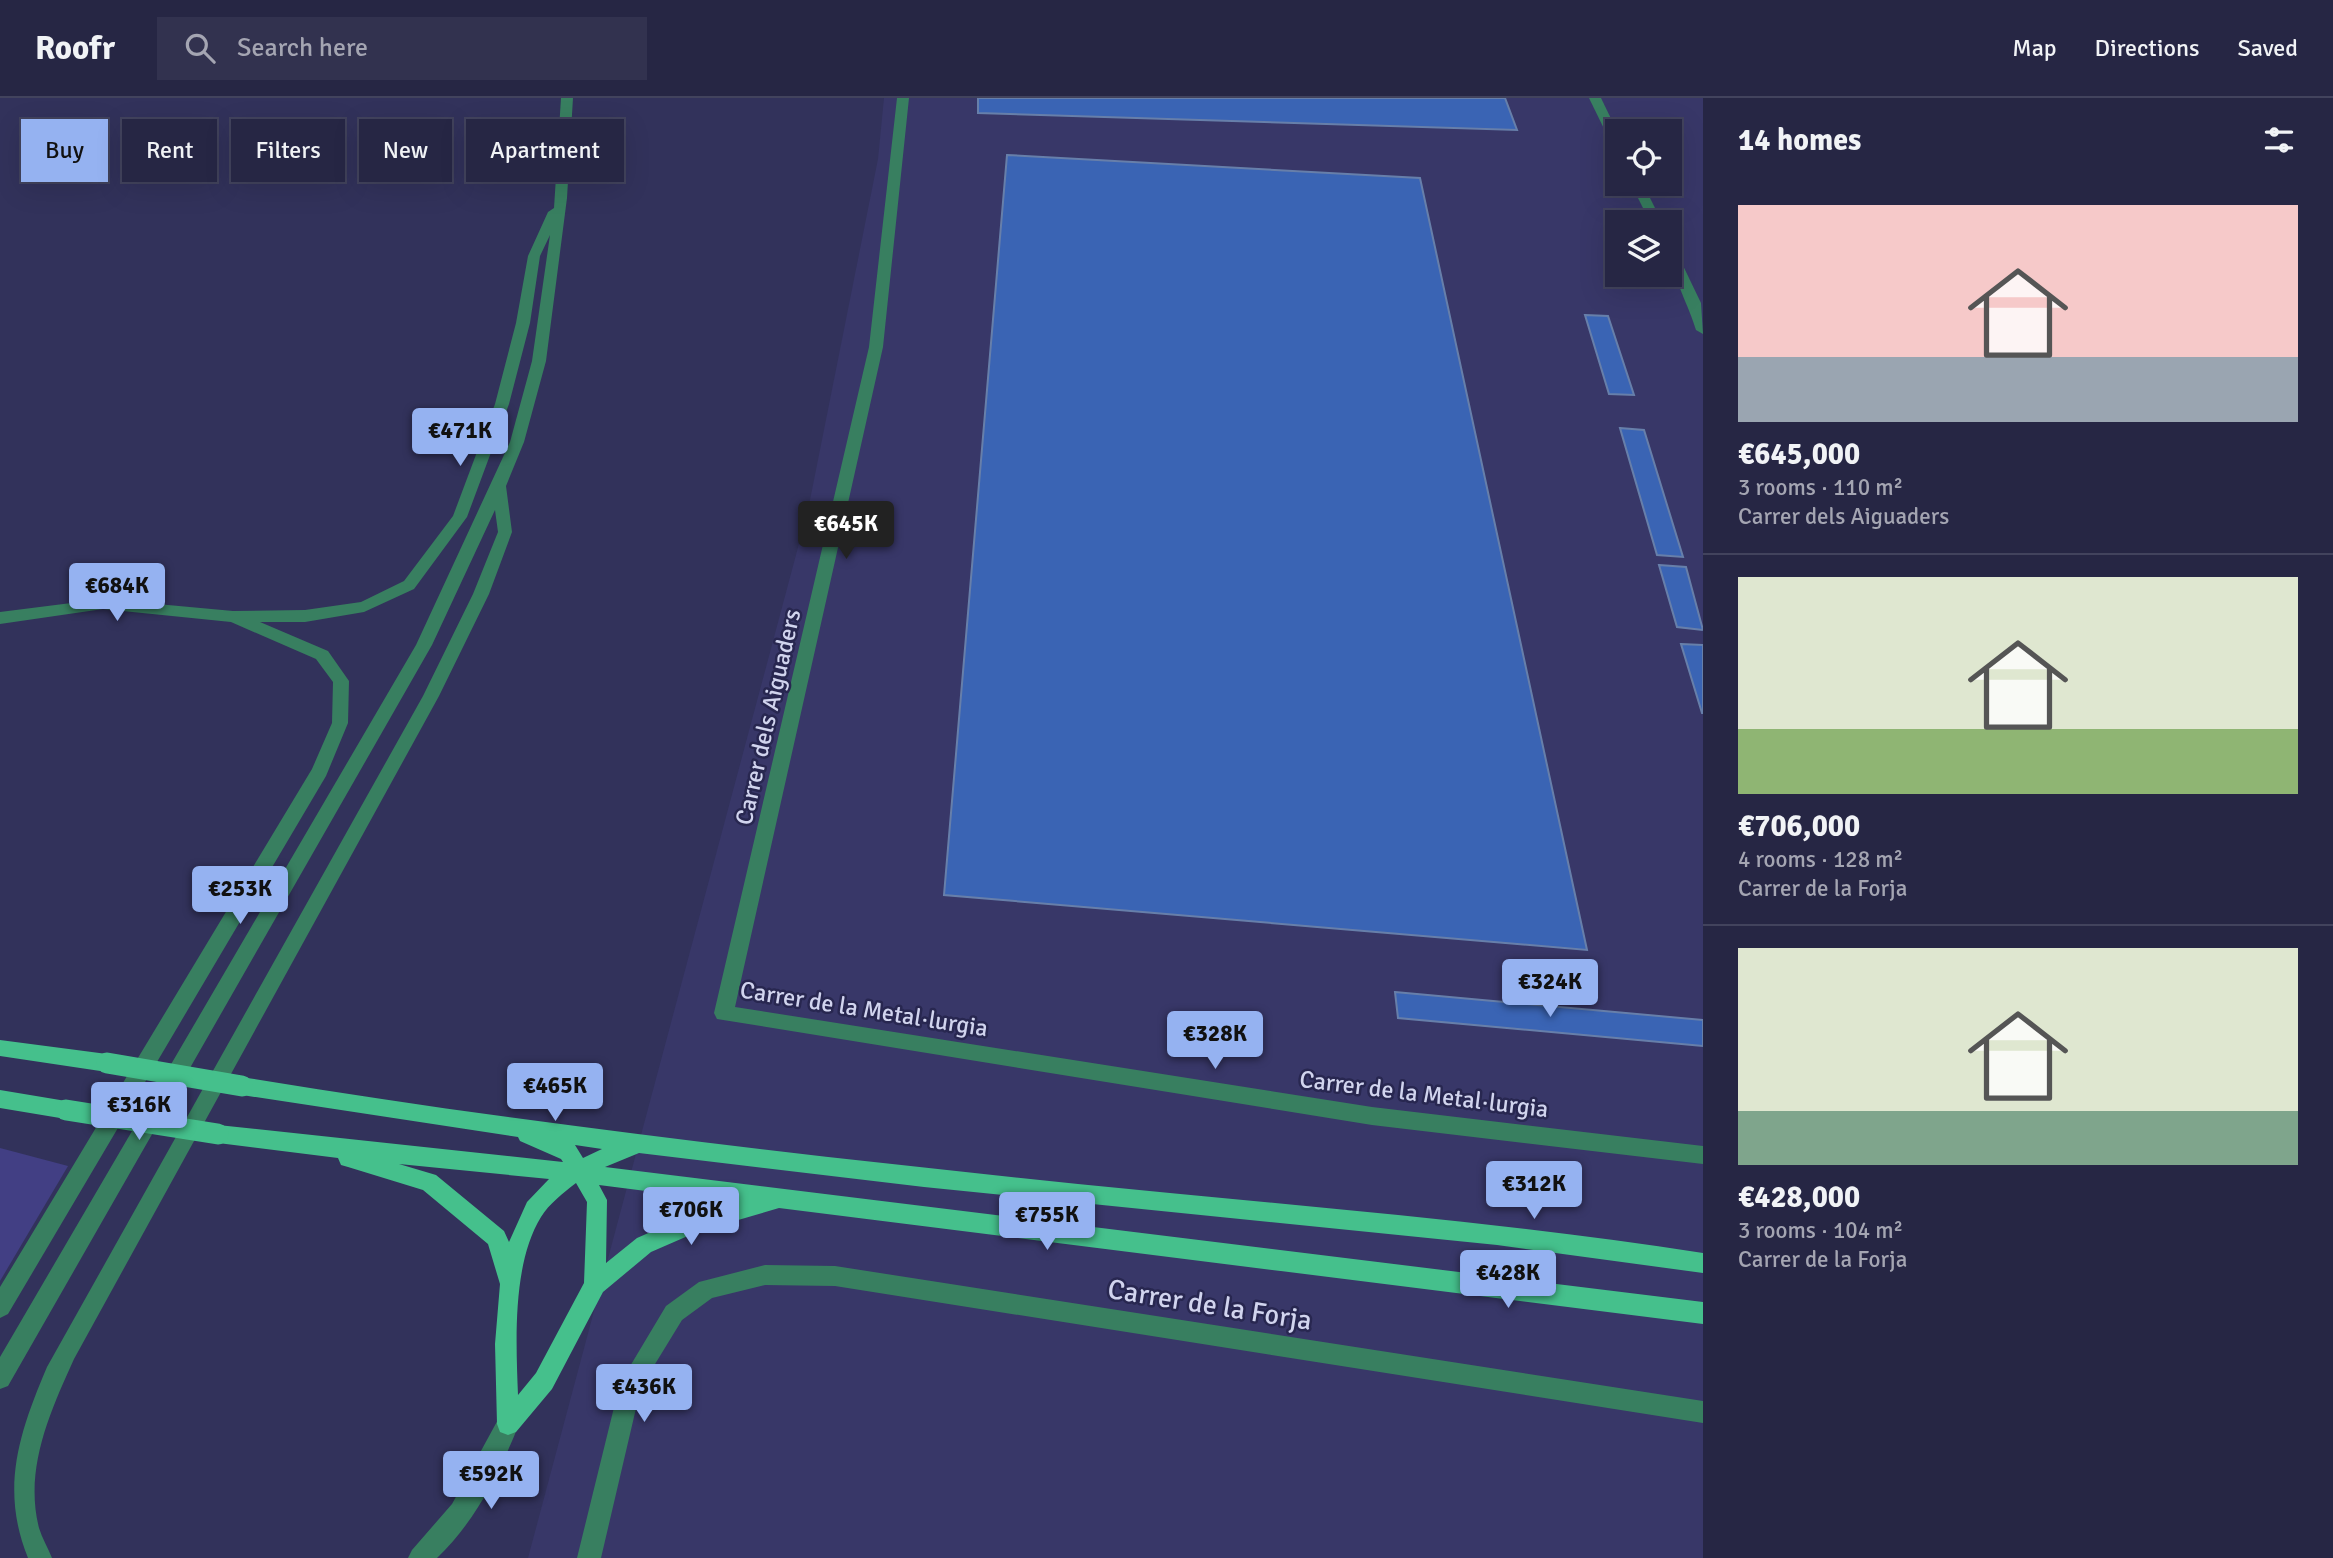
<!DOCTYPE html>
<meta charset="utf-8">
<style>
body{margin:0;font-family:Signika,sans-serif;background:#32324f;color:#f1f3f6;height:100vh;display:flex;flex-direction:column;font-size:26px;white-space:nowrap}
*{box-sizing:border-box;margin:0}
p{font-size:23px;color:#a4a5b2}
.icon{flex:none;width:38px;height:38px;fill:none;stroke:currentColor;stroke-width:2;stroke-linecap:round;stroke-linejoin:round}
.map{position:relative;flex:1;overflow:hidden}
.details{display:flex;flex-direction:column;background:#262644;width:630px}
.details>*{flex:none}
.guide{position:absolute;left:21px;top:21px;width:665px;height:63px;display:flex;gap:14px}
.fabs{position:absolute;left:1605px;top:21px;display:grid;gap:14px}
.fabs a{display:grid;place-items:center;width:77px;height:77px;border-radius:0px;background:#262644;box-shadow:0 7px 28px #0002,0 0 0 2px #42435d;font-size:35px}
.price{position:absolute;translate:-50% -60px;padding:0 16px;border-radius:7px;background:#95b2f1;color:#111;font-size:23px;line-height:46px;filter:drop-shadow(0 2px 4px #0008)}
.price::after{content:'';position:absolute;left:50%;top:42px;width:21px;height:16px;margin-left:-10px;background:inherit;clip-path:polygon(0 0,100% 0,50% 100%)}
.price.selected{background:#222;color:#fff}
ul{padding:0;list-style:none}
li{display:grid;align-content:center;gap:14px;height:371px;padding:0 35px}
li+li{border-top:2px solid #42435d}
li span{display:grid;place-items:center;height:217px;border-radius:0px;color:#555}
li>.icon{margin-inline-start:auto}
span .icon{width:126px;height:126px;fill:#fffc;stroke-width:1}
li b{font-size:30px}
h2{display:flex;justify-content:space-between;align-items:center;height:84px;padding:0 35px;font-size:30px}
.pill{padding:0 24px;border-radius:0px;background:#262644;box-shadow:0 7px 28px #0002,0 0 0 2px #42435d;font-size:24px;line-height:63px}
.pill.selected{background:#95b2f1;color:#111}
header{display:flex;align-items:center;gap:42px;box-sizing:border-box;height:98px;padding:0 35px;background:#262644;border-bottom:2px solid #42435d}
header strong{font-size:33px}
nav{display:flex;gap:38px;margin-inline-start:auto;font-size:24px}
.search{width:490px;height:63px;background:#32324f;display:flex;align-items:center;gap:18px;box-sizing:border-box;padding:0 24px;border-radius:0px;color:#a4a5b2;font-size:26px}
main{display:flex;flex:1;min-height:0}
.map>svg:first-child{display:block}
</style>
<header>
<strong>Roofr</strong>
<div class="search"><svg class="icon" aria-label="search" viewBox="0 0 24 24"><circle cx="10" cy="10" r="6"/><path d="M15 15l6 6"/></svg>Search here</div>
<nav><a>Map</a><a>Directions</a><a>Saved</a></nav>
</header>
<main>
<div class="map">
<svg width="1703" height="1460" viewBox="0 0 1703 1460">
<rect width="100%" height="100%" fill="#32325b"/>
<path fill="#383768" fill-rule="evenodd" d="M884,0H1703V1460H528L808,412L878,61ZM1617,33H1670V86H1617ZM1617,124H1670V177H1617Z"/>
<polygon fill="#423f84" points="0,1050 68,1068 0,1183"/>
<g fill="#3a64b4" stroke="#677faa" stroke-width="2">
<polygon points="978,0 1505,0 1517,32 978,15"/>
<polygon points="1007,57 1420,80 1587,852 944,797"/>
<polygon points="1585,217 1608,218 1634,297 1609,296"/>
<polygon points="1620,330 1644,332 1683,459 1657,457"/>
<polygon points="1659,467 1686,469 1703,532 1677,529"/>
<polygon points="1681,546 1703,547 1703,615 1702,615"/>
<polygon points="1395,894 1703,922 1703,948 1398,920"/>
</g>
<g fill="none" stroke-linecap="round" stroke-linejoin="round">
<g fill="#387f60" fill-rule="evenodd">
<path d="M561,0H573L567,100L546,263L524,344L506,388L512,434L489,496L439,598L74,1261C50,1314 24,1371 39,1430C42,1440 48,1450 52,1460H28C0,1391 19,1335 47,1269L423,598L473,496L498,434L495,412L432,547L8,1288L0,1291V1259L416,547L510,344L532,263L550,137L540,158L530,225L509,306L467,419L414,491L364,514L305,524H260L328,553L349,583L348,625L326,678L8,1216L0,1220V1189L312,671L332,625L333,584L316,561L231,524L103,511L0,526V514L103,501L233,513L305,512L361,504L404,483L453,418L495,306L516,225L528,158L548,114L554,110Z"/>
<polygon points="897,0 909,0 883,249 735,909 1372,1009 1703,1048 1703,1066 1372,1027 717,921 714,915 869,249"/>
<polygon points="1589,0 1601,0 1617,33 1617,48 1611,45"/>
<polygon points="1631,86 1643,86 1662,124 1650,124"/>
<path d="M1670,149L1676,153L1701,205L1703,236L1696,232C1689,207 1668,171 1670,149Z"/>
<polygon points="765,1167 835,1168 1703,1303 1703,1325 835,1188 765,1187 712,1200 682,1222 641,1289 601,1460 577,1460 620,1285 666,1208 699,1184"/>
<path d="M508,1315L516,1318L519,1326C500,1374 475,1424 437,1460H408L412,1452L452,1406L500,1318Z"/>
</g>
<g fill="#45c08c" fill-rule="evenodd">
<polygon points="0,942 107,956 114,959 117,965 114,971 107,974 0,958"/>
<path d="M242,979C520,1025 798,1057 1078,1086C1287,1107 1496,1123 1703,1155V1175L1497,1147L924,1089L639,1055L605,1069L1703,1204V1226L779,1110L697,1134L651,1154L603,1194L552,1291L516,1334L508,1337L500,1334L497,1326L495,1246L500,1186L488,1146L423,1092L348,1069L341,1067L338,1060L218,1045L211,1042L208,1036L211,1030L218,1027L563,1064L561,1061L520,1043L518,1039L242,997L235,994L232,988L235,982ZM575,1047L602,1051L583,1060ZM399,1066L549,1081L527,1104L509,1144L504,1133L436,1077ZM576,1085L587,1104L584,1185L536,1275L518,1297C516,1244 512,1166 541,1119C549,1106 563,1095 576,1085ZM599,1087L732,1104L694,1115L637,1140L606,1165L607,1102Z"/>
<polygon points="0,992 66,1003 73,1006 76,1012 73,1018 66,1021 0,1010"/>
</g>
<g stroke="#45c08c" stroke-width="21">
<polyline points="107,965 242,988"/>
<polyline points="66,1012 218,1036"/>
</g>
</g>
<g text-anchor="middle" stroke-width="5" stroke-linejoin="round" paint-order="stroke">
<g font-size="24" fill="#d1d4ee" stroke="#282750">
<text transform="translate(768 619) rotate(-77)" y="8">Carrer dels Aiguaders</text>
<text transform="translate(864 911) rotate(9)" y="8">Carrer de la Metal·lurgia</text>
<text transform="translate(1424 996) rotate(7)" y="8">Carrer de la Metal·lurgia</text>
</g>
<g font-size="28" fill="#d1d4ee" stroke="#282750">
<text transform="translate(1210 1206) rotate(9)" y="10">Carrer de la Forja</text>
</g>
</g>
</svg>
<div class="fabs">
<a><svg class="icon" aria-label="locate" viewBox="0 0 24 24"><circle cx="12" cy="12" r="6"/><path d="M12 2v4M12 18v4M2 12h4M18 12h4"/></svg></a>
<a><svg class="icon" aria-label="layers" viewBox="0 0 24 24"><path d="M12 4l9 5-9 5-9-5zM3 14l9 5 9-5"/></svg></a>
</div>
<b class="price" style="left:460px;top:370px">€471K</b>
<b class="price selected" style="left:846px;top:463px">€645K</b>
<b class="price" style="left:117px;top:525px">€684K</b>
<b class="price" style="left:240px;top:828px">€253K</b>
<b class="price" style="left:1550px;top:921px">€324K</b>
<b class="price" style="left:1215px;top:973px">€328K</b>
<b class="price" style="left:555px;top:1025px">€465K</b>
<b class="price" style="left:139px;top:1044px">€316K</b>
<b class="price" style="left:1534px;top:1123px">€312K</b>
<b class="price" style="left:691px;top:1149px">€706K</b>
<b class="price" style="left:1047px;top:1154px">€755K</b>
<b class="price" style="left:1508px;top:1212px">€428K</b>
<b class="price" style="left:644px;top:1326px">€436K</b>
<b class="price" style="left:491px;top:1413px">€592K</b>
<div class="guide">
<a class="pill selected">Buy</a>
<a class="pill">Rent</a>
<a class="pill">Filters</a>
<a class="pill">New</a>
<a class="pill">Apartment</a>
</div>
</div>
<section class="details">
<h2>14 homes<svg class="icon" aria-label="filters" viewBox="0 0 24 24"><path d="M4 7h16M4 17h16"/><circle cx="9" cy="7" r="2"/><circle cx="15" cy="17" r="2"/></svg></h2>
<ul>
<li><span style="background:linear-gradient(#f6c9c9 70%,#9aa5b1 0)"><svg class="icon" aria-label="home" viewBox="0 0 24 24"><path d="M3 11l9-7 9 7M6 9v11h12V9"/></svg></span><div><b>€645,000</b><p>3 rooms · 110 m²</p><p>Carrer dels Aiguaders</p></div></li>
<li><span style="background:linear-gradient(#dfe7d0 70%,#8fb573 0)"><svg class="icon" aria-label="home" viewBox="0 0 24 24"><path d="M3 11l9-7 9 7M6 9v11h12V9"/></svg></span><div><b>€706,000</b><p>4 rooms · 128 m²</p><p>Carrer de la Forja</p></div></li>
<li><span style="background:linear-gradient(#dfe7d0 75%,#7fa58c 0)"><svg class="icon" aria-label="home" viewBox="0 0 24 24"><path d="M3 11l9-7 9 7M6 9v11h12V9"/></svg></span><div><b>€428,000</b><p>3 rooms · 104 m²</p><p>Carrer de la Forja</p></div></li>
</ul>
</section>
</main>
